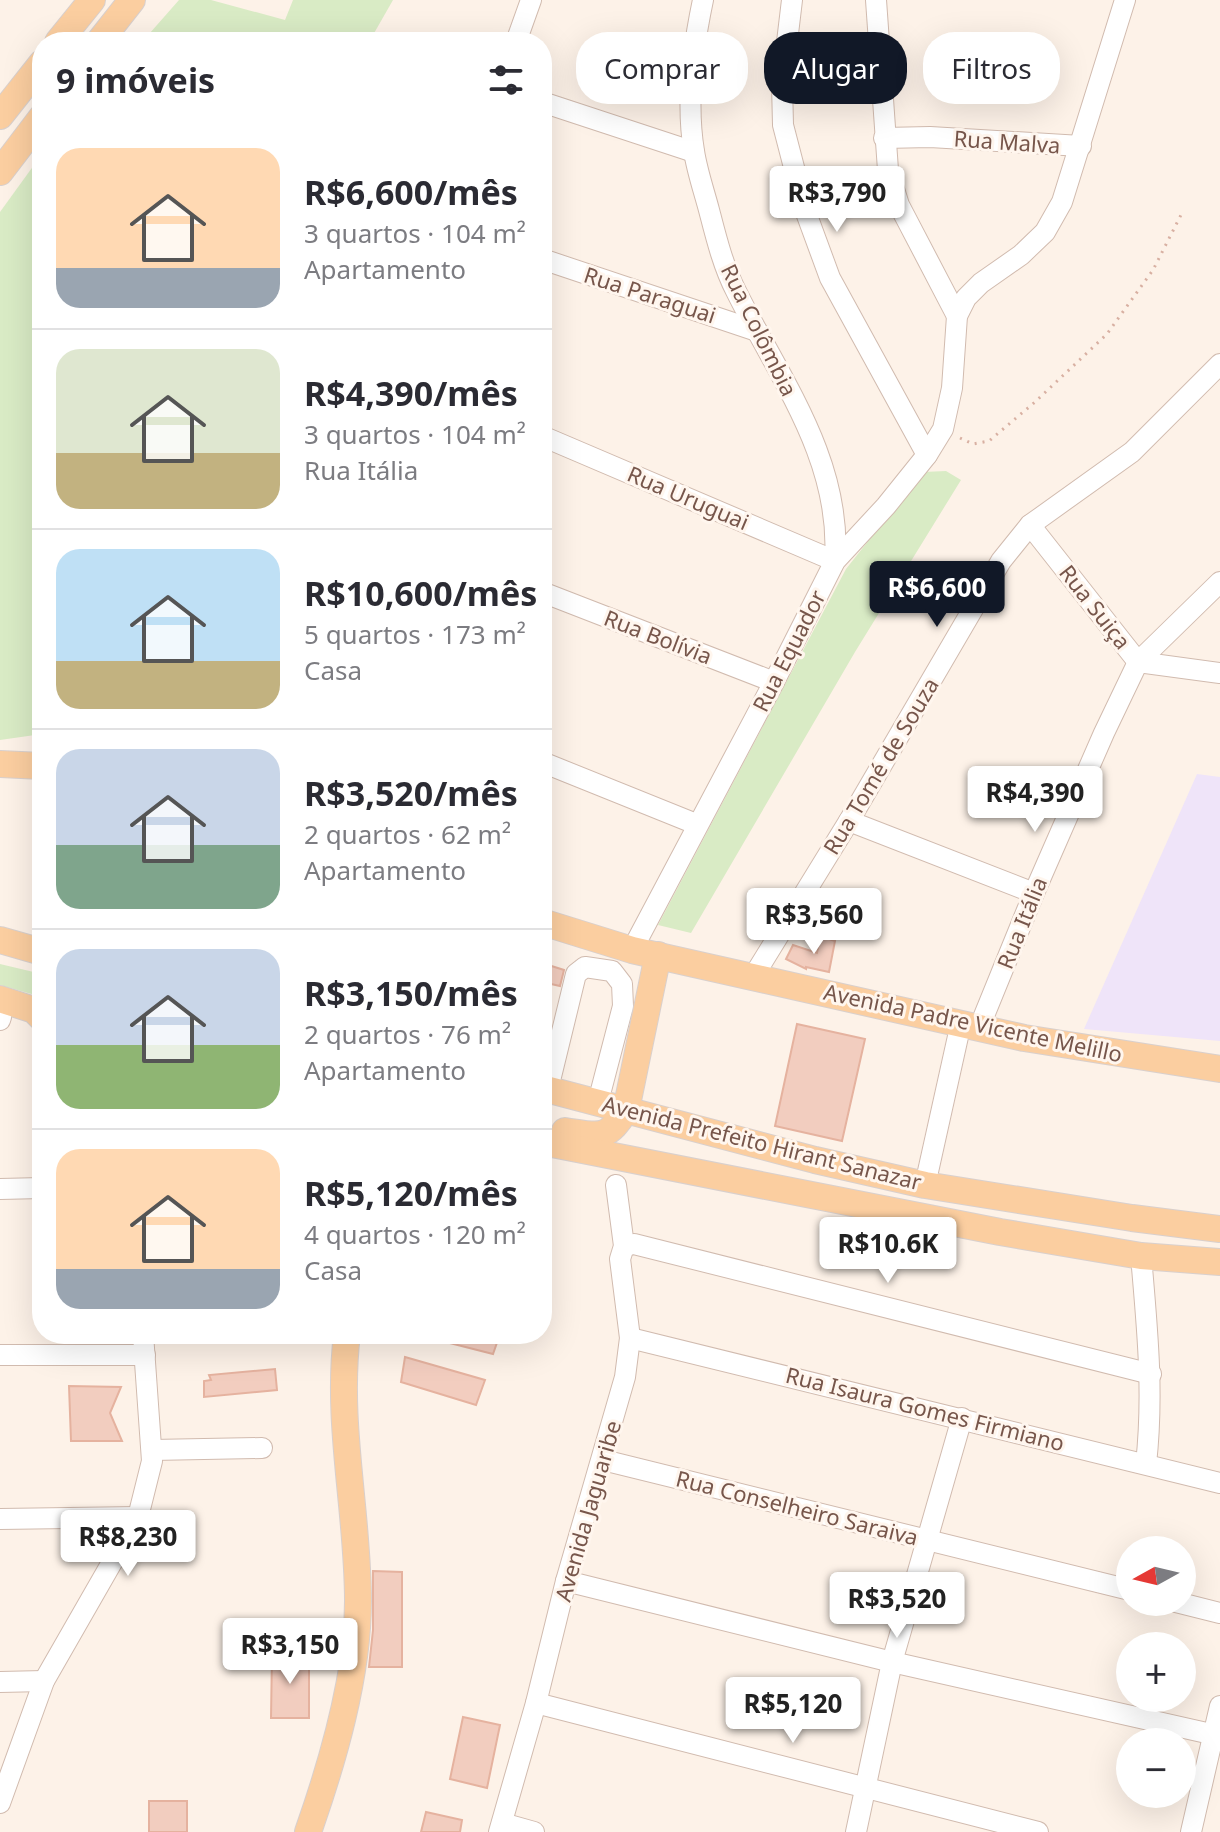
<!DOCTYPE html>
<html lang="pt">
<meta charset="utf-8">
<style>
body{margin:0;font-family:"Noto Sans",sans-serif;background:#f7f7f7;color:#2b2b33;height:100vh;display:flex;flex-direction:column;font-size:30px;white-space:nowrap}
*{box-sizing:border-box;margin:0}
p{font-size:26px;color:#7c7c81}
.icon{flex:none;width:44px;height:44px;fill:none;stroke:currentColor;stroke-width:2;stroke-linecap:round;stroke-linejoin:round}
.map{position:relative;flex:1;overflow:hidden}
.sheet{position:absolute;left:32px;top:32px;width:520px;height:1312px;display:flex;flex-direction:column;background:#fff;border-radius:32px;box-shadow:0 8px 32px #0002}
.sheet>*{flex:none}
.guide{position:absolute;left:576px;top:32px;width:524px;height:72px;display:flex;gap:16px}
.needle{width:52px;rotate:262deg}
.controls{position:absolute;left:1116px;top:1536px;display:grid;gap:16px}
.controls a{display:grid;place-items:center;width:80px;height:80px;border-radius:50%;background:#fff;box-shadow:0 8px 32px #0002;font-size:40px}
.price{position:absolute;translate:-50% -68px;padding:0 18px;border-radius:8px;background:#fff;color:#222;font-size:26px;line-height:52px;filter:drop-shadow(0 2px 4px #0008)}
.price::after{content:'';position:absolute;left:50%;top:48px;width:24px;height:18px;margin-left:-12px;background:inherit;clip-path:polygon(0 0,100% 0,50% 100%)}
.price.active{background:#111827;color:#fff}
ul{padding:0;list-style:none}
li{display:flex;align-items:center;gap:24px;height:200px;padding:0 24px}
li+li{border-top:2px solid #e1e1e2}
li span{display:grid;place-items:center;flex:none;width:224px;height:160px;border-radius:24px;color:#555}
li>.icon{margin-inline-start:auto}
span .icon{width:96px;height:96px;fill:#fffc;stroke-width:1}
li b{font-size:34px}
h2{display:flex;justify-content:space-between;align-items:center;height:96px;padding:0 24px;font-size:34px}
.pill{padding:0 28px;border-radius:32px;background:#fff;box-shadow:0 8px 32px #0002;font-size:28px;line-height:72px}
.pill.active{background:#111827;color:#fff}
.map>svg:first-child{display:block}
</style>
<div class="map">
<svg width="1220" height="1832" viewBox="0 0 1220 1832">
<rect width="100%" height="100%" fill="#fdf2e8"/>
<polygon fill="#efe4f9" points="1197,774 1220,777 1220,1041 1084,1029"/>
<g fill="#d9ebc5">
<polygon points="179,0 211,0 285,20 293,0 393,0 369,42 142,42"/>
<polygon points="42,154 42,734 0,740 0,212"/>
<polygon points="946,471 961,480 855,652 691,933 658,925 846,569 923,472"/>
<polygon points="0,964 42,974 42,997 0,985"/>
</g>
<g fill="#f2cdbf" stroke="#e5b29f" stroke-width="2">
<polygon points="820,936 835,941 829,972 806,967 806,969 786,959 793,945 817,953"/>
<polygon points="542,963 564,970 560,986 542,982"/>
<polygon points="797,1024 865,1039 842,1141 775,1126"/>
<polygon points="435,1334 500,1334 493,1354 434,1339"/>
<polygon points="405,1357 485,1380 476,1405 401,1382"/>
<polygon points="275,1369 277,1390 204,1397 204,1381 211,1380 209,1375"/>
<polygon points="69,1386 121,1387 110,1413 122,1441 71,1441"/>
<polygon points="373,1571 402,1572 402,1667 369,1667 373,1630"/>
<polygon points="272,1654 309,1654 309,1718 271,1718"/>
<polygon points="463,1717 500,1725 487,1788 450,1779"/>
<rect x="149" y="1801" width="38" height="31"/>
<polygon points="426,1812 462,1820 460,1832 421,1832"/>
</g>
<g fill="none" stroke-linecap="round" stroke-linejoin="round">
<g stroke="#d1bbaf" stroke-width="22">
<g id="minor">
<polyline points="792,0 782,84 783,125 805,210 830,278 927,455"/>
<polyline points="876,0 888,170 899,205 957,316"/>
<polyline points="516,42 531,0"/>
<polyline points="542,102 694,152"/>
<polyline points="884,138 930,137 1081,146"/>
<polyline points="542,259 757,331"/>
<path d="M542,436L835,561C842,459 779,378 736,291C723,266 716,237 709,210C704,191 697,171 694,151C686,103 693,47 703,0"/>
<polyline points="1030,525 1138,662 1220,673"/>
<polyline points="542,592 774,682"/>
<polyline points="542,762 696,824"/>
<polyline points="849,821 1034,893"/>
<polyline points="632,950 774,682 835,561 886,506 927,455 943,429 952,388 957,316 966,298 981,283 1021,255 1045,232 1062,202 1125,0"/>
<polyline points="753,977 849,821 1001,561 1030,525 1132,452 1220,364"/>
<polyline points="0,1020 1,1017"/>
<polyline points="979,1028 1034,893 1104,733 1138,662 1220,582"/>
<polyline points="548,1089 576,974 585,967 612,971 622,984 623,1006 598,1102"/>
<polyline points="925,1185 961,1023"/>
<polyline points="0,1189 42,1188"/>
<polyline points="624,1246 634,1244 1151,1374"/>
<path d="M1141,1256C1147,1326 1154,1393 1146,1464"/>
<polyline points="630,1338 1220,1483"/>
<polyline points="0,1355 145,1355"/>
<polyline points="152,1450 262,1448"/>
<polyline points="603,1460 1130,1590"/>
<polyline points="0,1519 138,1517"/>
<polyline points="566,1581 892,1662 1220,1736"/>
<polyline points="1176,1602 1220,1613"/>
<polyline points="0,1682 44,1681"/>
<polyline points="536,1703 1038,1832"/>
<polyline points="0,1803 44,1681 138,1517 152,1461 143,1334"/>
<polyline points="502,1823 534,1832"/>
<polyline points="499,1832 536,1703 566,1581 625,1377 630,1338 620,1259 624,1246 616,1185"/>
<polyline points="856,1832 892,1662 962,1418"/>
<polyline points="1191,1832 1220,1706"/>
</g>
</g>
<g stroke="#d9d0cd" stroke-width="28">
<g id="major">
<polyline points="58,42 92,0"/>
<polyline points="99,42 132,0"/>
<polyline points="0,116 42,63"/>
<polyline points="0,172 42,117"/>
<polyline points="0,764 42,766"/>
<polyline points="542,922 632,950 1024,1038 1220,1069"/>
<polyline points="0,940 42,952"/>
<polyline points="0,999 34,1010 42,1018"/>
<polyline points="542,1088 815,1160 925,1185 1132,1218 1220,1229"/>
<path d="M565,1131C600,1136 606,1141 626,1110L658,955"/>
<polyline points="542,1142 1000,1232 1141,1256 1220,1262"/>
<path d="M308,1832C333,1761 358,1676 358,1601C358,1511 336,1424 347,1334"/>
</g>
</g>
<polyline stroke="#d8b0a2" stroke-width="3" stroke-dasharray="2 6" stroke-linecap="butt" points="960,438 973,444 989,441 1035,402 1107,334 1153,270 1183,211"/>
<use href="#minor" stroke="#fff" stroke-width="20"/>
<use href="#major" stroke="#fbcea0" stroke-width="26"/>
</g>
<g text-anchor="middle" stroke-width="6" stroke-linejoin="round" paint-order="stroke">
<g font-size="22" fill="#77564b" stroke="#fff6ee">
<text transform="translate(1007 142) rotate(4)" y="8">Rua Malva</text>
<text transform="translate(650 295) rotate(18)" y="8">Rua Paraguai</text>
<text transform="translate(759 330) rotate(64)" y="8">Rua Colômbia</text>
<text transform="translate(688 498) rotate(23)" y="8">Rua Uruguai</text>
<text transform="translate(1095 607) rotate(52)" y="8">Rua Suiça</text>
<text transform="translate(658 637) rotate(21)" y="8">Rua Bolívia</text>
<text transform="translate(789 651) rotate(-63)" y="8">Rua Equador</text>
<text transform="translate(881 766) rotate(-59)" y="8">Rua Tomé de Souza</text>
<text transform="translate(1022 923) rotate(-68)" y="8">Rua Itália</text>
<text transform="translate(973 1023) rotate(12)" y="8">Avenida Padre Vicente Melillo</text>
<text transform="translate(762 1143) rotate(14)" y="8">Avenida Prefeito Hirant Sanazar</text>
<text transform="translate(925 1409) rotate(14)" y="8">Rua Isaura Gomes Firmiano</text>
<text transform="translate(797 1508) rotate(14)" y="8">Rua Conselheiro Saraiva</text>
<text transform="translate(588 1511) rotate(-74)" y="8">Avenida Jaguaribe</text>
</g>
</g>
</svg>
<div class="controls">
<a><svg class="needle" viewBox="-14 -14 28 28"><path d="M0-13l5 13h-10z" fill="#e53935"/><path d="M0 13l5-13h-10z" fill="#7c7c81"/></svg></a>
<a>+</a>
<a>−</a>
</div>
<b class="price" style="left:837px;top:234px">R$3,790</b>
<b class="price active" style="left:937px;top:629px">R$6,600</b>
<b class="price" style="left:1035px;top:834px">R$4,390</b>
<b class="price" style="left:814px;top:956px">R$3,560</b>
<b class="price" style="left:888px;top:1285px">R$10.6K</b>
<b class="price" style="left:128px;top:1578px">R$8,230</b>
<b class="price" style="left:897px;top:1640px">R$3,520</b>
<b class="price" style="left:290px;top:1686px">R$3,150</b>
<b class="price" style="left:793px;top:1745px">R$5,120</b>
<div class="guide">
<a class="pill">Comprar</a>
<a class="pill active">Alugar</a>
<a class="pill">Filtros</a>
</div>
<section class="sheet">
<h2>9 imóveis<svg class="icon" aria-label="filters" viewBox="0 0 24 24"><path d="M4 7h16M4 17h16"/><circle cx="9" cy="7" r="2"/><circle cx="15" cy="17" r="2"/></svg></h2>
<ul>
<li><span style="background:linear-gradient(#ffd9b3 75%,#9aa5b1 0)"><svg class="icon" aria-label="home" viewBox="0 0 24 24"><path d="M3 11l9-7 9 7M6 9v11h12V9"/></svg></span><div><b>R$6,600/mês</b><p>3 quartos · 104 m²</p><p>Apartamento</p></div></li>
<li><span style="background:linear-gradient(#dfe7d0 65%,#c2b280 0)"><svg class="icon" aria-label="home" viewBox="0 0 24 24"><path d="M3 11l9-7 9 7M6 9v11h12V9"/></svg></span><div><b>R$4,390/mês</b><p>3 quartos · 104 m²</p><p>Rua Itália</p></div></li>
<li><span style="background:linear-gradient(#bfe0f5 70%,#c2b280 0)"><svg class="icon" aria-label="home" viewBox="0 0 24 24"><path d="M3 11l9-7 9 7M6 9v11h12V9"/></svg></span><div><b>R$10,600/mês</b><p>5 quartos · 173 m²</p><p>Casa</p></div></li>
<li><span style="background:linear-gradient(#c9d6e8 60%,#7fa58c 0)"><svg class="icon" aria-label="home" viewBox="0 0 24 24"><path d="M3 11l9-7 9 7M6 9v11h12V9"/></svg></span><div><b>R$3,520/mês</b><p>2 quartos · 62 m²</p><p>Apartamento</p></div></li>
<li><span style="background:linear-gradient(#c9d6e8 60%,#8fb573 0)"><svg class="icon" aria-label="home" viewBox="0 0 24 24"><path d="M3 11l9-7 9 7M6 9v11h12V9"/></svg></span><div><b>R$3,150/mês</b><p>2 quartos · 76 m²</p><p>Apartamento</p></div></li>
<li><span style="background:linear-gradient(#ffd9b3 75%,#9aa5b1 0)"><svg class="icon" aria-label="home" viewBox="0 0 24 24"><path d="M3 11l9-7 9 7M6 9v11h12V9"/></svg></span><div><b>R$5,120/mês</b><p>4 quartos · 120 m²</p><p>Casa</p></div></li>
</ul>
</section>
</div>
